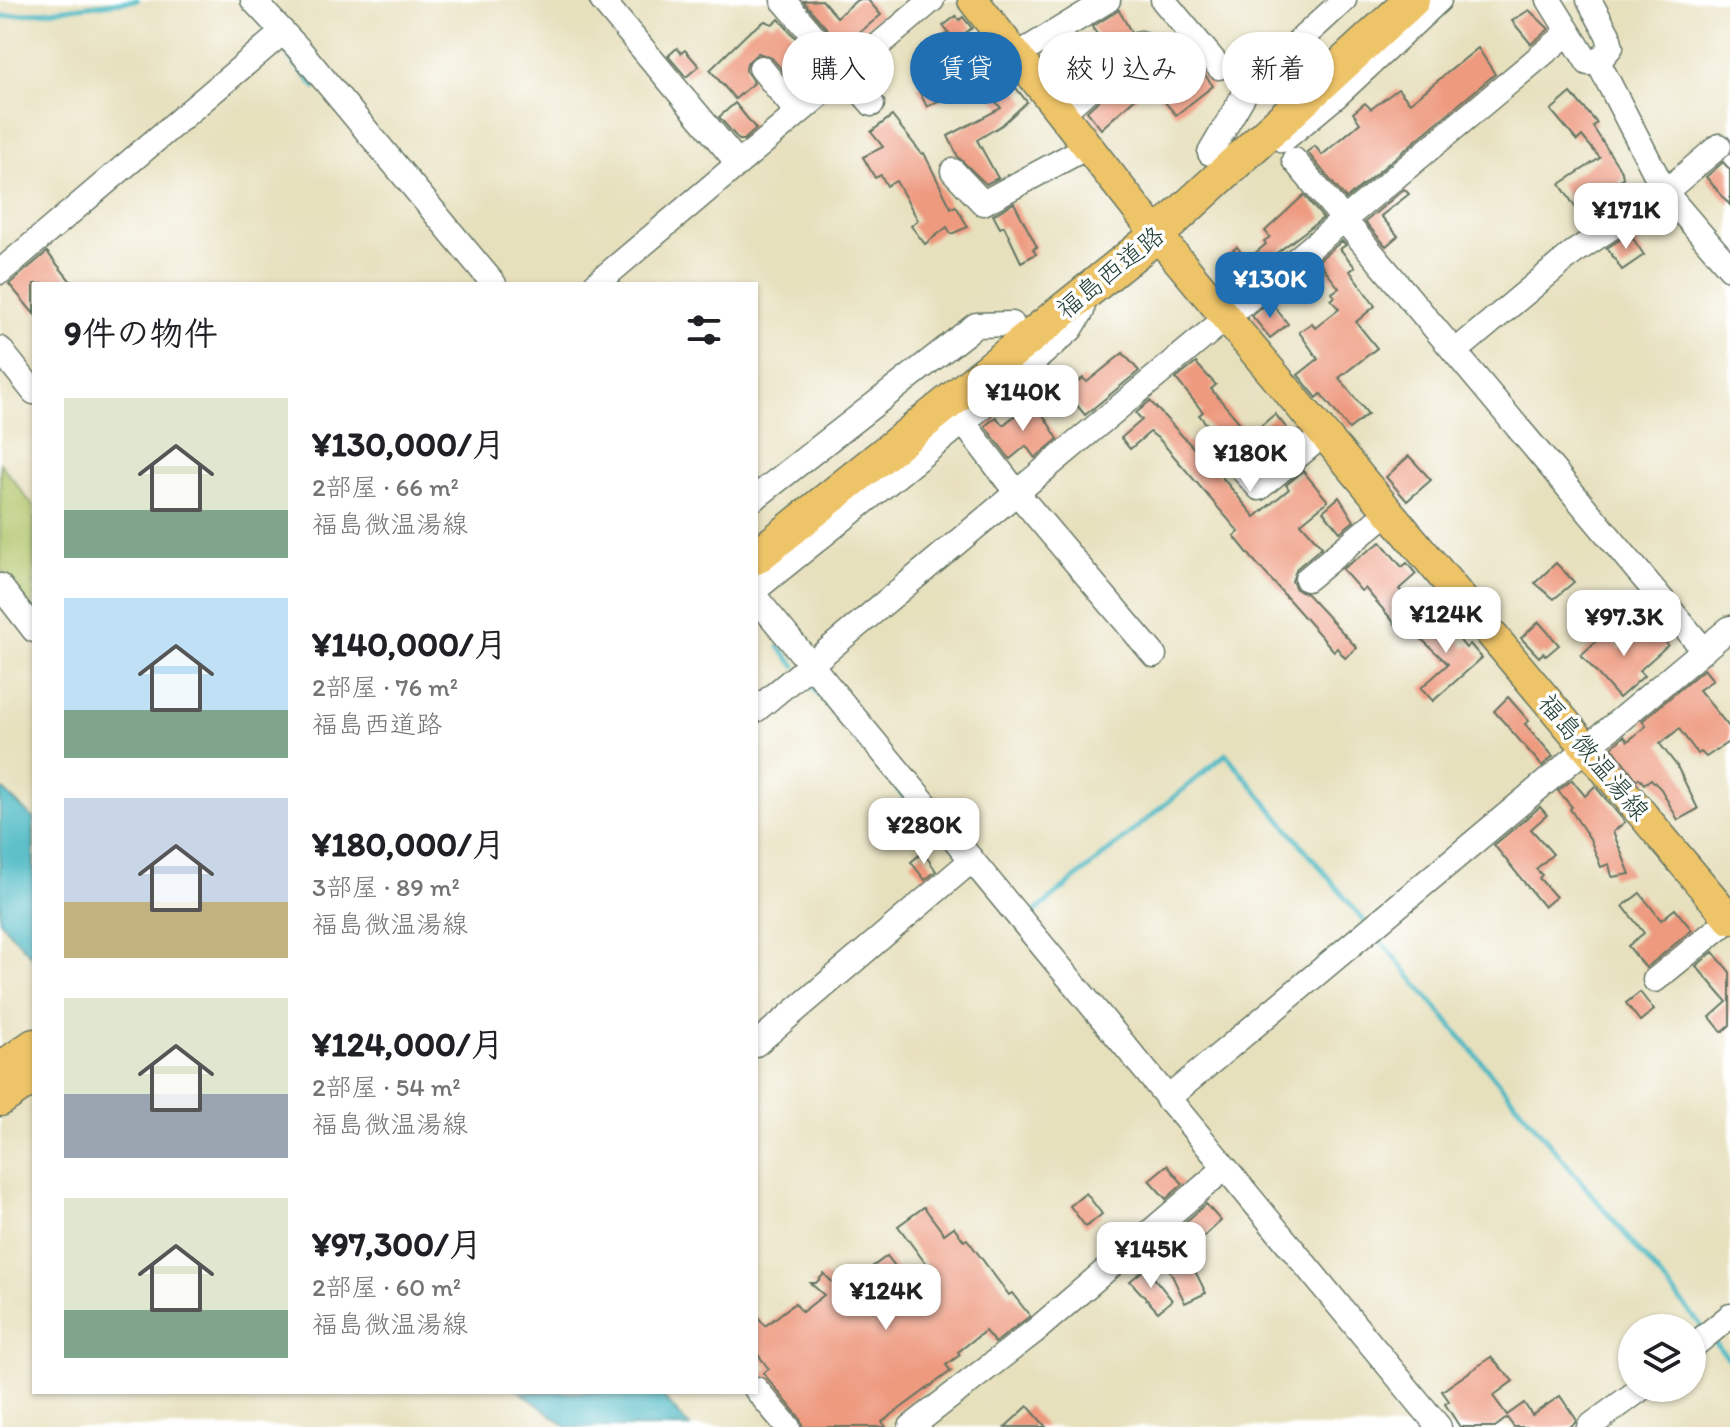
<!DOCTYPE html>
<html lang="ja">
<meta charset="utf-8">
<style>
body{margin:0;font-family:Itim,"Klee One",sans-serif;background:#f6f6f6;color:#202124;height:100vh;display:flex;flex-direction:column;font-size:30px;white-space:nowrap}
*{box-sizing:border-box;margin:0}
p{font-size:26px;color:#757577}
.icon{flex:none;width:44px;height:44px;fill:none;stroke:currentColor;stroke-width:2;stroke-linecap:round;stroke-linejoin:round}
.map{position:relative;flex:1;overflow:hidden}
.panel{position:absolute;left:32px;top:282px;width:726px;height:1112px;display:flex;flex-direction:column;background:#fff;border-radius:0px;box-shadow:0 2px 6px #0004}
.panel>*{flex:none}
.top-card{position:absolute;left:782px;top:32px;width:760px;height:72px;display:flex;gap:16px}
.fabs{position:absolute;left:1618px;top:1314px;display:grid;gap:16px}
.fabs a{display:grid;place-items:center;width:88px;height:88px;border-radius:50%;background:#fff;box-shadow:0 2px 6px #0004;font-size:40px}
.price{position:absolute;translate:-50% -68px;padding:0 18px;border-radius:16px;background:#fff;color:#222;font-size:26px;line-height:52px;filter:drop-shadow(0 2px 4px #0008)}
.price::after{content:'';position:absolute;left:50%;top:48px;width:24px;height:18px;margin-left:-12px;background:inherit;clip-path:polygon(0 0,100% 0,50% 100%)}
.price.on{background:#1f6fb2;color:#fff}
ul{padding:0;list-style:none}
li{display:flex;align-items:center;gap:24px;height:200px;padding:0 32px}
li span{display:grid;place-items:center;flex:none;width:224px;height:160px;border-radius:0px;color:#555}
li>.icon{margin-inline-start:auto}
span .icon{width:96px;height:96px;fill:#fffc;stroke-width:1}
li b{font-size:34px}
h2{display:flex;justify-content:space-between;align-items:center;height:96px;padding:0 32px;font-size:34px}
.tag{padding:0 28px;border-radius:36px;background:#fff;box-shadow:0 2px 6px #0004;font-size:28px;line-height:72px}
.tag.on{background:#1f6fb2;color:#fff}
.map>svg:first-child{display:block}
</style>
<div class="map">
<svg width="1730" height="1427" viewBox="0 0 1730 1427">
<rect width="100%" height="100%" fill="#fff"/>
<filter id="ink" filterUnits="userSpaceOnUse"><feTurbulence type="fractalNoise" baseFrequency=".0125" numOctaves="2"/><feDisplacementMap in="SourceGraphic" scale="16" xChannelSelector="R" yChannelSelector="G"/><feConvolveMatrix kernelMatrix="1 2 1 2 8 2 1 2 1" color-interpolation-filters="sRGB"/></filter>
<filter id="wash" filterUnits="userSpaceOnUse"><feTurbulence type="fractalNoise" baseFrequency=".006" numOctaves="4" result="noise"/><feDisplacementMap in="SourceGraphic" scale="32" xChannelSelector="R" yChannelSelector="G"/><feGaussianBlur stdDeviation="1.8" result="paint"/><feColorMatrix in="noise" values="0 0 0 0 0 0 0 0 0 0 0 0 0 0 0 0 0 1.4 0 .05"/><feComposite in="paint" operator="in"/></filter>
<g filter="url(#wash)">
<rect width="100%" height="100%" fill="#e7e0bd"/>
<polygon fill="#afc468" stroke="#67804e" stroke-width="2" points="0,463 34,507 34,615 0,569"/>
<g fill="#49b8c2" stroke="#347a7b" stroke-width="2">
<polygon points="0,787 34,819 34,959 0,921"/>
<polygon points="521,1392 659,1392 690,1427 567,1427"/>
</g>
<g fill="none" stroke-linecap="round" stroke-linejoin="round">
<g stroke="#49b8c2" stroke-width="5">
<polyline points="0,17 137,0"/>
<polyline points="281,47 316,88"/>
<polyline points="779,647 795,666"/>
<polyline points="804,677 928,826"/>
<polyline points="1030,916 1226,754 1366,923"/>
<polyline points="1375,934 1704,1329"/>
<polyline points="1713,1340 1730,1361"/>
</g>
</g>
<g id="blocks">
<g fill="#ee9a7f">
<polygon points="822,0 837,17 857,0 868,0 881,15 853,38 856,42 846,51 803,1"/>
<polygon points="1119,10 1131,32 1070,86 1065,85 1044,57 1064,44 1071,55 1097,34 1092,27"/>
<polygon points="1529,10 1549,29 1531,44 1512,21"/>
<polygon points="956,16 959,20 963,17 972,28 961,36 975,54 958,67 963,74 940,91 944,98 927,107 917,87 934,77 920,48 949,33 943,26"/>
<polygon points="779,19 822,68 799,90 772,58 758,53 747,63 746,71 754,83 735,99 710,70 748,33 765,21 772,24"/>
<polygon points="677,48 681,53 685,50 699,66 686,77 668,56"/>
<polygon points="1478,48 1495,74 1346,199 1307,152 1315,146 1322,155 1360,123 1353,113 1365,103 1371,109 1398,89 1410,103"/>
<polygon points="1155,49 1164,60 1172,54 1182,67 1193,59 1213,86 1176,115 1150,85 1101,129 1087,111"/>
<polygon points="1002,87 1006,91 1016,88 1027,102 1002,125 977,140 998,178 986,184 958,157 948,136 1001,108 991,96"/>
<polygon points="1571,93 1597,123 1593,127 1622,172 1623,178 1619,181 1629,198 1610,211 1604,202 1581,216 1560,184 1600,158 1582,136 1577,141 1551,110"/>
<polygon points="735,103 756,129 744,140 739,140 719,117"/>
<polygon points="892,116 922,154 924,153 951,208 956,206 968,227 951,234 947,227 925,244 911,226 918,220 896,181 887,186 881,175 875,178 863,157 883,147 871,132"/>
<polygon points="1723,162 1730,170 1730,205 1706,177"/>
<polygon points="1404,189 1409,194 1381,216 1398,236 1386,246 1365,222"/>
<polygon points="1304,195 1323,218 1258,267 1261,270 1241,286 1221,260 1237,247 1247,260 1266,244 1264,241 1270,237 1265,231"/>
<polygon points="1014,203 1037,247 1033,249 1036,254 1021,262 1004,226 1000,228 993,215"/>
<polygon points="1636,229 1630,234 1644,255 1622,270 1607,248"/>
<polygon points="1342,241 1346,245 1340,249 1355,267 1350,271 1375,306 1356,322 1377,348 1339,378 1368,414 1349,429 1321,394 1317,398 1298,375 1318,359 1299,332 1312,323 1315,328 1339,309 1331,300 1335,297 1332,293 1339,288 1318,261"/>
<polygon points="47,252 73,284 34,284 34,314 9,284"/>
<polygon points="1270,301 1288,324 1270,338 1252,316"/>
<polygon points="1123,353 1139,371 1085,415 1066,392 1083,378 1087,382"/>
<polygon points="1196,363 1216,385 1211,389 1250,435 1275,414 1295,438 1261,467 1235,445 1212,465 1255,517 1289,489 1286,485 1303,471 1328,501 1301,523 1322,547 1297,568 1292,581 1296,589 1307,594 1357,648 1345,658 1337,648 1334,651 1251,557 1234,536 1239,532 1160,440 1150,432 1130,449 1121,438 1142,420 1136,413 1150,401 1201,456 1220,440 1199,415 1203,412 1176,379"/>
<polygon points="1029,404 1036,413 1040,410 1058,439 1035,458 1026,446 1010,459 985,426 996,417 1003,425"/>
<polygon points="1409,456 1431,480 1407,501 1386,477"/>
<polygon points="1339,497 1354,521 1340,532 1323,511"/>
<polygon points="1381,542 1402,567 1407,563 1416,574 1399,589 1405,596 1399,602 1411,616 1398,627 1365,588 1361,591 1342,569"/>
<polygon points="1556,563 1574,582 1554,599 1535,583"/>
<polygon points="1438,613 1466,648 1470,644 1482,658 1433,701 1421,688 1448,664 1415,633"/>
<polygon points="1647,621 1668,645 1639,671 1644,676 1619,698 1581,655 1605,633 1620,650"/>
<polygon points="1539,622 1559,645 1546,656 1543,653 1539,657 1521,638"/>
<polygon points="1704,669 1713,680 1699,690 1730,728 1730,741 1706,757 1701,752 1698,754 1679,729 1660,744 1677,766 1698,809 1678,820 1661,789 1651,779 1644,784 1639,778 1637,780 1612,747 1624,736 1628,741 1646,726 1642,721"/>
<polygon points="1508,697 1529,721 1525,724 1553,756 1542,766 1494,711"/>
<polygon points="1572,780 1585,796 1595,786 1625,822 1613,832 1630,874 1612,877 1609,864 1601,867 1590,839 1570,809 1572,807 1558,791"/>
<polygon points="1540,807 1547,815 1531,829 1553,854 1536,869 1542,875 1539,878 1556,897 1544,907 1494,845"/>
<polygon points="923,852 936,871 925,880 911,862"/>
<polygon points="1640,893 1661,920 1675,909 1692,930 1646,968 1628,946 1644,933 1623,906"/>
<polygon points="1713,952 1730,972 1730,1025 1722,1032 1710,1017 1727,1002 1696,966"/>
<polygon points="1640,992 1654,1010 1640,1021 1626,1003"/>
<polygon points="1167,1165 1183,1184 1166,1199 1149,1180"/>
<polygon points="1086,1193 1102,1214 1086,1227 1070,1206"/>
<polygon points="1206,1204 1221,1221 1186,1253 1206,1293 1185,1303 1160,1250 1191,1235 1182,1225"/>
<polygon points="924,1207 944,1234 954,1227 964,1241 967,1239 1009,1295 1012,1293 1030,1316 995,1343 985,1331 958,1352 960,1355 946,1365 951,1371 882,1422 886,1427 803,1427 799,1417 763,1373 769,1369 756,1352 756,1314 765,1326 795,1303 802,1312 824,1295 810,1283 816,1283 824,1274 848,1297 870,1281 864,1273 887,1256 902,1275 926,1264 898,1226"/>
<polygon points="1146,1268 1172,1300 1158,1312 1130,1281"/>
<polygon points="1491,1357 1513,1381 1493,1396 1507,1415 1524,1403 1532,1415 1560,1396 1576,1419 1575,1423 1569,1427 1514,1427 1507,1418 1495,1427 1460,1427 1445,1404 1449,1401 1442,1391"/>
<polygon points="1028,1406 1046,1427 1005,1427"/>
</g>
</g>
</g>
<g filter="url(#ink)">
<use href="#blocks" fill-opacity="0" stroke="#657664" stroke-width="2"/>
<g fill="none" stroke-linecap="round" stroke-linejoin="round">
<g stroke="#657664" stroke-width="27">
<g id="minor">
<polyline points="253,0 298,48 494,284"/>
<polyline points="602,0 738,163"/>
<polyline points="783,0 872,104"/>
<polyline points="1163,0 1219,67"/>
<polyline points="1549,0 1588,63 1598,62 1665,192 1730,268"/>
<polyline points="1589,0 1608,35 1611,47 1598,62"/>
<polyline points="1016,56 1108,0"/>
<polyline points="761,68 797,112"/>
<polyline points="1061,114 1141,43"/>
<polyline points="1283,140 1336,96 1439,0"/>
<polyline points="1210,153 1248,88 1344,0"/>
<polyline points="1294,160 1704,650"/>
<polyline points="953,171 983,203 1087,147"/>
<polyline points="0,272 283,32"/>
<polyline points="596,284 932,0"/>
<polyline points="0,349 34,392"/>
<polyline points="1455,352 1573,253 1665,192 1719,146"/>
<polyline points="963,422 1017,493 1154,655"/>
<polyline points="1242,469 1259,488 1323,435"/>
<polyline points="756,497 976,325 1012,324"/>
<polyline points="1307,579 1388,512"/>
<polyline points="0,586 34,630"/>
<polyline points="756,589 971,416 1071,329 1082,311 1084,293"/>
<polyline points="756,598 1439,1427"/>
<polyline points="756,710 1568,33"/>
<polyline points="1655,980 1730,919"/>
<polyline points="756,1044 972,860"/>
<polyline points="1167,1099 1730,628"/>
<polyline points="1692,1347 1730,1316"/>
<polyline points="756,1389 788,1427"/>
<polyline points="911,1427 1036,1330 1225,1168"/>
<polyline points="1589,1427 1642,1388"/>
</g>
</g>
<g stroke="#657664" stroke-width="33">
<polyline id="major" points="973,0 1157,235 1730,919"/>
</g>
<g stroke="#657664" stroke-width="37">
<g id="highway">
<polyline points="756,557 1157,235 1412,0"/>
<polyline points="0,1070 34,1046"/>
<polyline points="0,1099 34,1076"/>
</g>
</g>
<use href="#minor" stroke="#fff" stroke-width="24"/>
<use href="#major" stroke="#eec469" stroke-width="30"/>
<use href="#highway" stroke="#eec469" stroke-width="34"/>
</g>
</g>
<g text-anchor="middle" stroke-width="7" stroke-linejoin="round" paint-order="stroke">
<g font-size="26" fill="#1f3d34" stroke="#fff">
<text transform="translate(1110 272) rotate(-39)" y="9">福島西道路</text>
<text transform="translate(1594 757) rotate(50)" y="9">福島微温湯線</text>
</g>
</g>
</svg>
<div class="fabs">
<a><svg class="icon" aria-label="layers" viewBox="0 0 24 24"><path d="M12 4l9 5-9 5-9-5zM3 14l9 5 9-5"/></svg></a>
</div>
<b class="price" style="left:1626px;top:251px">¥171K</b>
<b class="price on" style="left:1270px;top:320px">¥130K</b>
<b class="price" style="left:1023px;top:433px">¥140K</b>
<b class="price" style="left:1250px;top:494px">¥180K</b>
<b class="price" style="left:1446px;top:655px">¥124K</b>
<b class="price" style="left:1624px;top:658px">¥97.3K</b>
<b class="price" style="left:924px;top:866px">¥280K</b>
<b class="price" style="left:1151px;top:1290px">¥145K</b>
<b class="price" style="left:886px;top:1332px">¥124K</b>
<div class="top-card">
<a class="tag">購入</a>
<a class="tag on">賃貸</a>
<a class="tag">絞り込み</a>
<a class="tag">新着</a>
</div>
<section class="panel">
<h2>9件の物件<svg class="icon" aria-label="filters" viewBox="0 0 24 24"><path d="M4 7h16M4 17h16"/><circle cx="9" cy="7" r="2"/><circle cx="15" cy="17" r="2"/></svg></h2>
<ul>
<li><span style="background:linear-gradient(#dfe7d0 70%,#7fa58c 0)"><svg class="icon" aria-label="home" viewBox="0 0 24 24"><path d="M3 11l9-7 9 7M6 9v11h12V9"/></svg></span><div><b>¥130,000/月</b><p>2部屋 · 66 m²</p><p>福島微温湯線</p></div></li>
<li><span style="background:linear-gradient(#bfe0f5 70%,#7fa58c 0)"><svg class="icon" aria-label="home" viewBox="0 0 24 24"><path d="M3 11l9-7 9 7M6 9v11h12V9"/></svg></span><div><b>¥140,000/月</b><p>2部屋 · 76 m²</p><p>福島西道路</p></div></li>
<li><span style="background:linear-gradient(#c9d6e8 65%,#c2b280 0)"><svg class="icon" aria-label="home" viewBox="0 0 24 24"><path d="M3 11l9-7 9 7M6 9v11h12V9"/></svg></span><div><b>¥180,000/月</b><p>3部屋 · 89 m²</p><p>福島微温湯線</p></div></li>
<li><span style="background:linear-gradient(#dfe7d0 60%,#9aa5b1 0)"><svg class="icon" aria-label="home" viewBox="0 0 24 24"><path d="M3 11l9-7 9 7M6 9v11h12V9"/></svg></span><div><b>¥124,000/月</b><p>2部屋 · 54 m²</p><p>福島微温湯線</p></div></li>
<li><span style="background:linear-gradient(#dfe7d0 70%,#7fa58c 0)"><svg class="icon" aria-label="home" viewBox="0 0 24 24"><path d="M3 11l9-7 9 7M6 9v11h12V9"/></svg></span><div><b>¥97,300/月</b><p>2部屋 · 60 m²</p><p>福島微温湯線</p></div></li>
</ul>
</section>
</div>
